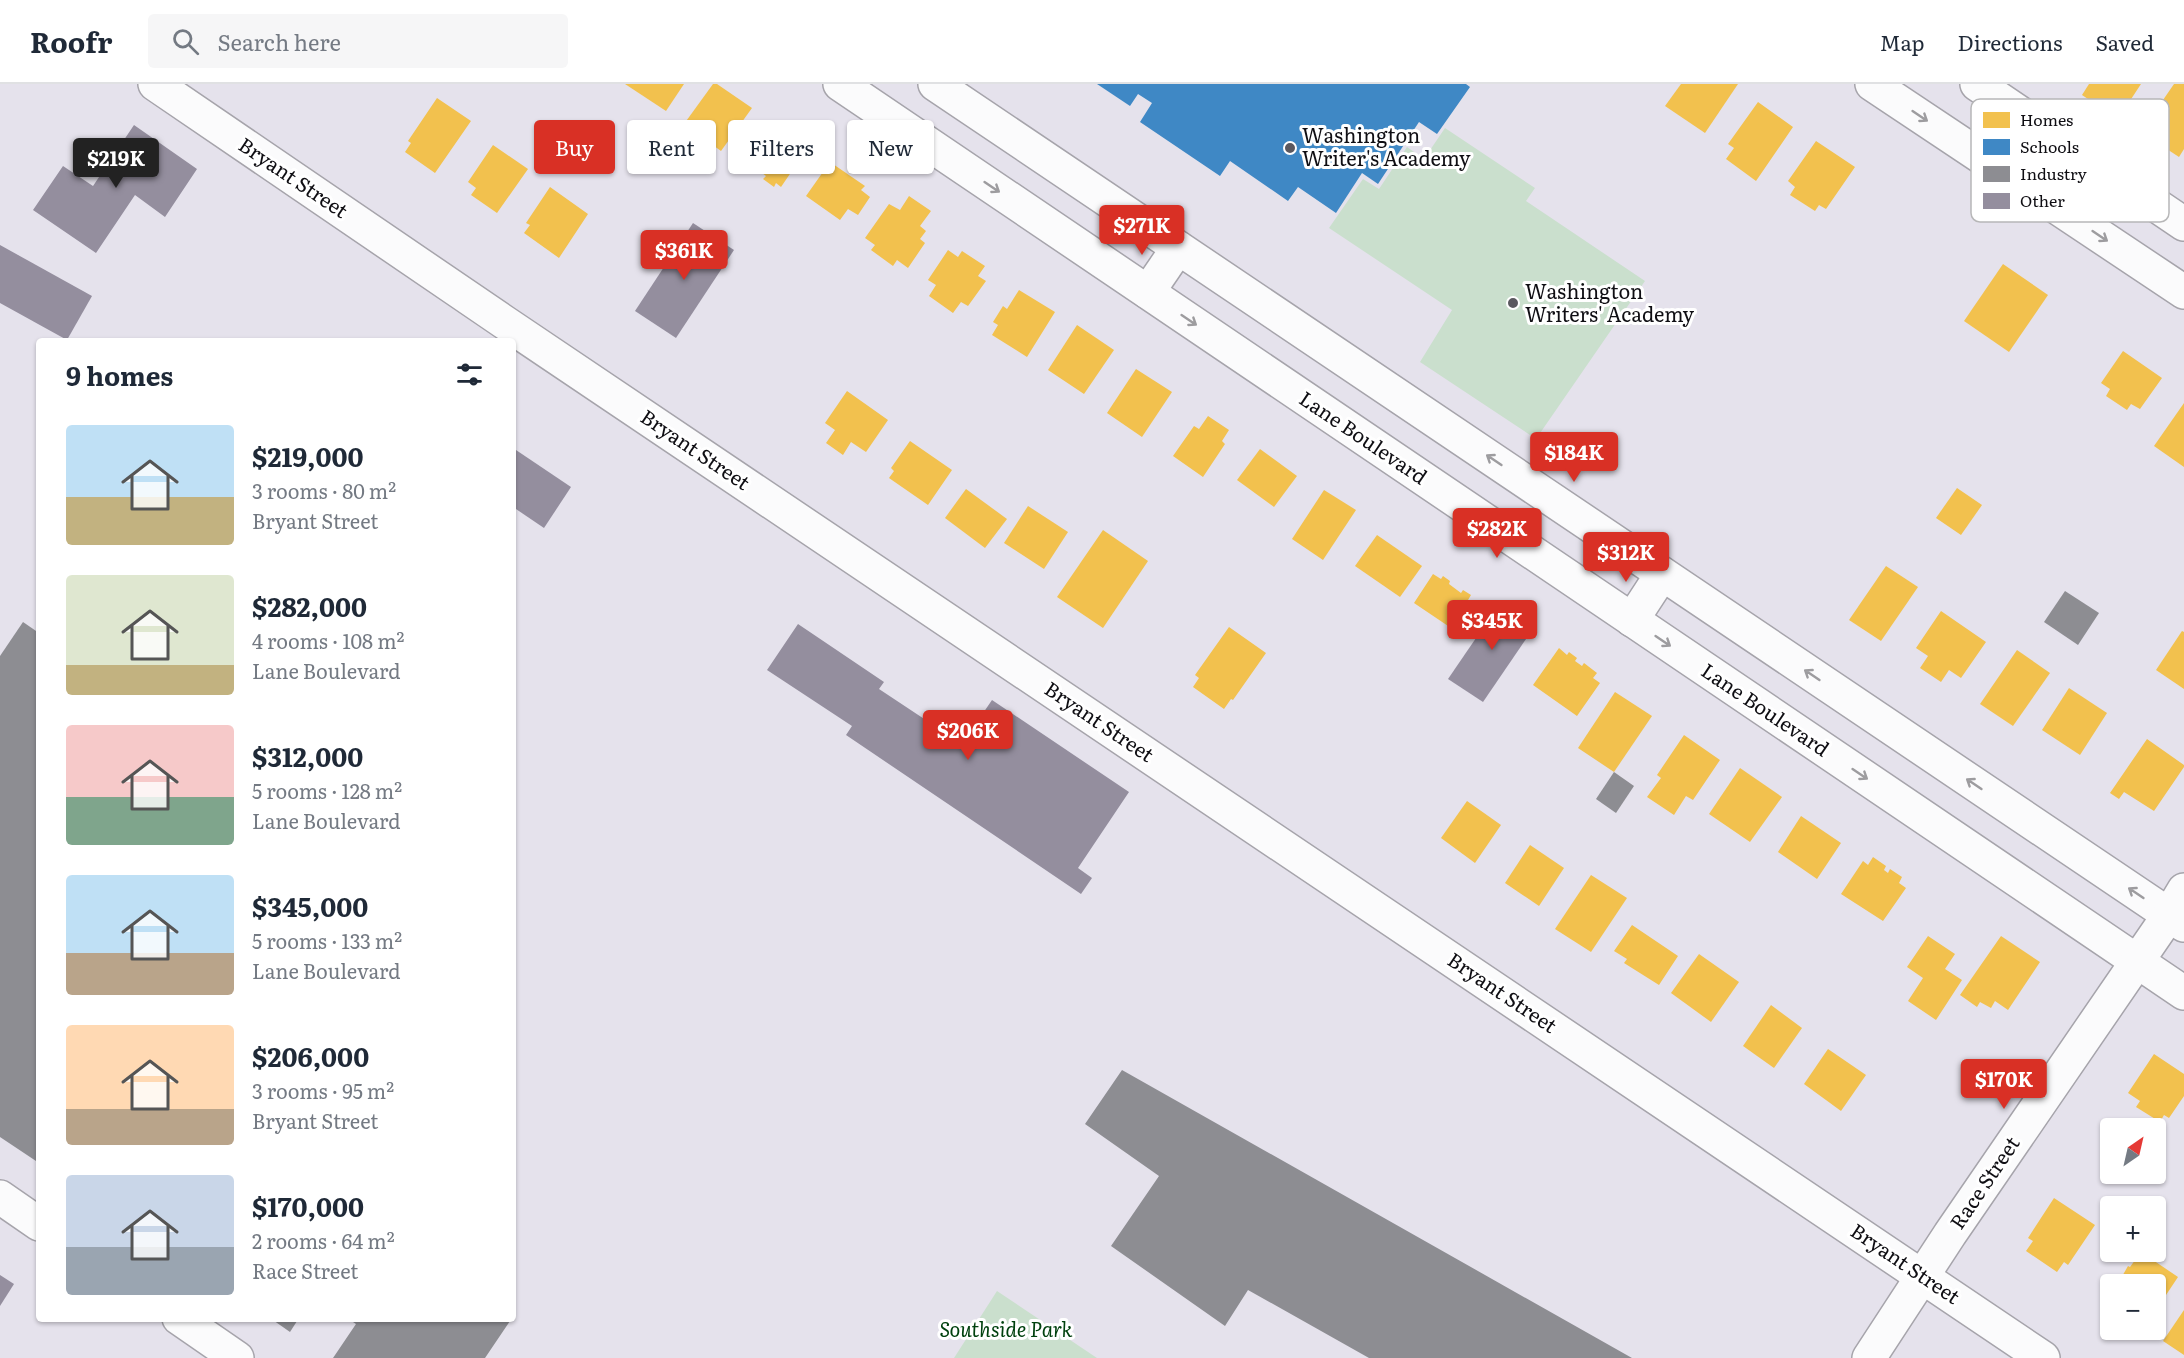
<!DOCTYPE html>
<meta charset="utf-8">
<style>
body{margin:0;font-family:Literata,serif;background:#f6f6f7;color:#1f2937;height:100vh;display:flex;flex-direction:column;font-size:22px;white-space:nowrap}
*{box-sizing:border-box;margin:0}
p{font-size:20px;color:#747a83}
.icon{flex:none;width:33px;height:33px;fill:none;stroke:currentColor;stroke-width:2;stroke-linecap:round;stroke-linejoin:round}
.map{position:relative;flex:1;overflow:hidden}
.sheet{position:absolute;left:36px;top:254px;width:480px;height:984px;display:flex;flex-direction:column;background:#fff;border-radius:6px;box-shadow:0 2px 4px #0004}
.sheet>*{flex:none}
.guide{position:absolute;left:534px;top:36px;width:570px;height:54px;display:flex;gap:12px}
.needle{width:39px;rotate:34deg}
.controls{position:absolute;left:2100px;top:1034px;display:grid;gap:12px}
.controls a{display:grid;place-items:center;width:66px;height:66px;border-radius:6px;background:#fff;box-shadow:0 2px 4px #0004;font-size:30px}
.price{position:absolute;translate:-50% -51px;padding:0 14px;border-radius:6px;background:#d93025;color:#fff;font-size:20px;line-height:39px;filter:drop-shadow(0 2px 3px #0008)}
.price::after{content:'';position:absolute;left:50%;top:36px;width:18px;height:14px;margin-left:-9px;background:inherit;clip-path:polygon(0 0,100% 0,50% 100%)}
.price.on{background:#222;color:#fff}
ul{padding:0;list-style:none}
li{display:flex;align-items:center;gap:18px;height:150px;padding:0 30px}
li span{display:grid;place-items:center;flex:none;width:168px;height:120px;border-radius:6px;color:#555}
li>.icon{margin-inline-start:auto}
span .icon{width:72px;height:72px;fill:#fffc;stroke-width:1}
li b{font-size:26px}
h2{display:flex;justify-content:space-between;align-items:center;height:72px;padding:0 30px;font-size:26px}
.tag{padding:0 21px;border-radius:6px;background:#fff;box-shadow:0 2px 4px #0004;font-size:21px;line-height:54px}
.tag.on{background:#d93025;color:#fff}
header{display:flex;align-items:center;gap:36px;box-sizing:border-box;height:84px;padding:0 30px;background:#fff;border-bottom:2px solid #e0e1e3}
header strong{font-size:28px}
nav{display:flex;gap:33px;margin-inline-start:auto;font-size:21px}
.search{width:420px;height:54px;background:#f6f6f7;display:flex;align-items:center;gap:15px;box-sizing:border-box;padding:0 21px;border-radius:6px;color:#747a83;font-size:22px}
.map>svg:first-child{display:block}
</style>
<header>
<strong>Roofr</strong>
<div class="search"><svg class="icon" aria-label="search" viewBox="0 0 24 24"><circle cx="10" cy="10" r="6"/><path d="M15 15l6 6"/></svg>Search here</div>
<nav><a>Map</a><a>Directions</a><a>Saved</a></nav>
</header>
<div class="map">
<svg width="2184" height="1274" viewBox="0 0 2184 1274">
<rect width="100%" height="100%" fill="#e5e2ec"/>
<g fill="#cadfcd">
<polygon points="1445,44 1535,104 1526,117 1645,197 1536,355 1420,278 1452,226 1329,144 1363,95 1379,105 1407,63 1424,75"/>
<polygon points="997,1207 1097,1274 954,1274"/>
</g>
<g fill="#f2c14e">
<polygon points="625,0 684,0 666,27"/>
<polygon points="713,0 717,0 752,24 721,67 684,40"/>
<polygon points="1681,0 1738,0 1705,49 1665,22"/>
<polygon points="2089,0 2141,0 2118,35 2082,11"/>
<polygon points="2174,0 2184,0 2184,65 2179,73 2141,48"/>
<polygon points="437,14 471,37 435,89 405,68 411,59 408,57"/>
<polygon points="1758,18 1793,43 1756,97 1726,75 1734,64 1728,60"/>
<polygon points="775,40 809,62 781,103 776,99 774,103 763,95 766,92 748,79"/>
<polygon points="1816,57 1855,83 1826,125 1819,121 1815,127 1790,111 1795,103 1788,97"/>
<polygon points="493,61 528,85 497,129 471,111 476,104 468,98"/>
<polygon points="830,78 865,102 861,106 870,113 858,131 848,125 840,136 806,112"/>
<polygon points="550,103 588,130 559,174 524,149 530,141 526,139"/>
<polygon points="909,112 931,127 920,142 926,147 920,155 925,159 908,184 897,176 893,182 871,166 875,161 865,154 889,120 900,126"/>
<polygon points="948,166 958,173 962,167 985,182 978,192 986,197 968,222 961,218 953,229 929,212 936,201 928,196"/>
<polygon points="2003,180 2048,211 2009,268 1964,237"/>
<polygon points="1019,206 1055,228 1027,273 992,251 998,241 993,238 1003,222 1007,225"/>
<polygon points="1077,241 1114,266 1084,310 1048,286"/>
<polygon points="2123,267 2162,294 2140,325 2131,320 2127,326 2106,312 2110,305 2101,299"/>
<polygon points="1136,285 1172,308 1142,353 1107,329"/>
<polygon points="847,307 888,336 866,368 851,358 843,371 826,359 835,346 825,339"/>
<polygon points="2184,319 2184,383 2154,362"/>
<polygon points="1208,332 1229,346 1222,357 1225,360 1203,393 1173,372 1194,342 1199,345"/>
<polygon points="910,357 952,386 928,421 889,394 894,387 891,384"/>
<polygon points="1260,365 1297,392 1274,423 1237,396"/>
<polygon points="1957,404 1982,421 1961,451 1936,434"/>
<polygon points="966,405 1007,435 985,464 945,434"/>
<polygon points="1324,406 1356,426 1323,476 1292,455"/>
<polygon points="1028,422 1068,448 1044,485 1004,459"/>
<polygon points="1103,446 1148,477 1103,544 1057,513"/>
<polygon points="1377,451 1422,482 1400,513 1355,482"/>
<polygon points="1886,482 1918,503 1881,557 1849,536"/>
<polygon points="1433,490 1441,495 1443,492 1450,497 1449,500 1461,509 1463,506 1471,511 1468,516 1475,520 1457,548 1414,519"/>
<polygon points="1941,527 1986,558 1961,594 1949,586 1941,598 1920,584 1928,572 1916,564"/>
<polygon points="1229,543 1266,569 1233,616 1231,615 1224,625 1193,603 1199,594 1195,591"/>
<polygon points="2182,547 2184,548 2184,605 2156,586"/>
<polygon points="1559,564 1567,571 1569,568 1577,574 1575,577 1582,582 1584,579 1597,589 1593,594 1600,599 1577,632 1533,601"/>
<polygon points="2017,566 2050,589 2013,642 1980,620"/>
<polygon points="2069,604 2107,629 2080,671 2042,646"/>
<polygon points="1615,608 1652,632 1614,688 1578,664"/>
<polygon points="1684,651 1720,676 1693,716 1686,712 1674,731 1647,713 1661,694 1657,691"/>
<polygon points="2147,655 2184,681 2184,683 2154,727 2124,708 2119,715 2110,709"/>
<polygon points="1740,684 1782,713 1750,758 1709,730"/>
<polygon points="1467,717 1501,741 1475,779 1441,754"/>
<polygon points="1801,732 1841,759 1817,795 1778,768"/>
<polygon points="1530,761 1564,784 1539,822 1505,799"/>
<polygon points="1873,773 1886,782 1884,786 1888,789 1890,785 1902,793 1899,799 1906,804 1883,837 1841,810 1863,777 1868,781"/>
<polygon points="1591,791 1627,814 1591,868 1555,845"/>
<polygon points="1632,841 1678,872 1659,901 1624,879 1627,875 1614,867"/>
<polygon points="1928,852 1955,870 1945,885 1962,896 1936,936 1908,917 1923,894 1907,883"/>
<polygon points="2001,852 2040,878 2008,926 1995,917 1991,924 1980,918 1977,923 1960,911"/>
<polygon points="1699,870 1739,898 1711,938 1671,909"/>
<polygon points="1771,921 1802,944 1774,984 1743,962"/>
<polygon points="1828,965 1866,991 1841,1027 1804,1000"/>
<polygon points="2154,970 2184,990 2184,1012 2169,1034 2164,1031 2160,1038 2136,1023 2140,1017 2128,1009"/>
<polygon points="2054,1114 2095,1141 2068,1181 2064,1178 2057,1188 2026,1167 2033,1157 2028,1154"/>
<polygon points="2141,1168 2178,1193 2156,1226 2156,1200 2120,1200 2122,1197 2120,1196 2128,1182 2130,1183"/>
<polygon points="2184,1226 2184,1271 2163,1257"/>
</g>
<polygon fill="#3f88c5" points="1097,0 1466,0 1470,3 1437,50 1419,38 1378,100 1362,89 1336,129 1298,103 1288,117 1230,77 1220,92 1140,38 1152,19 1138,10 1130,22"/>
<g fill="#8d8d92">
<polygon points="2065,507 2099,529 2078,561 2044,538"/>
<polygon points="23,538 39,549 39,1079 0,1053 0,572"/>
<polygon points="1614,688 1634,702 1616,729 1596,715"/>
<polygon points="1122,986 1632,1274 1369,1274 1248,1206 1225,1242 1111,1162 1159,1092 1085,1040"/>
<polygon points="270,1234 299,1234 290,1248"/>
<polygon points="347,1234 505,1234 510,1237 485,1274 333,1274 356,1240"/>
</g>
<g fill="#948e9e">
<polygon points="134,41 197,85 165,133 135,111 96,169 33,126 63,82 93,102"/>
<polygon points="693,139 734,166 676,254 635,227"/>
<polygon points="0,161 92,212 67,256 0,219"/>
<polygon points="513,364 571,403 544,444 513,423"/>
<polygon points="1502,516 1537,539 1483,618 1448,595"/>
<polygon points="798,540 884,598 879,605 962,660 992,616 1129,708 1078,784 1092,794 1081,810 846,651 852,642 767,586"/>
<polygon points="0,1191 14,1200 0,1222"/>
</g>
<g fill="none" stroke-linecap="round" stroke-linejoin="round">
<g stroke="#a6a4ab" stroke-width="36">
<g id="minor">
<polyline points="155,0 504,238 2043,1274"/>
<polyline points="840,0 2184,909"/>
<polyline points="935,0 2184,841"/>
<polyline points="1872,0 2184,208"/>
<polyline points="1977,0 2184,140"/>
<polyline points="2012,94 2045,46"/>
<polyline points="1148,208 1178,164"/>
<polyline points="1632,536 1662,490"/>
<polyline points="0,1113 39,1140"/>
<polyline points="179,1234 237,1274"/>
<polyline points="1869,1274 1950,1150 2169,831 2184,806"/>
</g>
</g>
<use href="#minor" stroke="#fbfbfc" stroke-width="33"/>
</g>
<defs><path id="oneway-shaft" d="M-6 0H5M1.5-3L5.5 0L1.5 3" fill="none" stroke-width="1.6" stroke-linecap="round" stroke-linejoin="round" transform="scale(1.5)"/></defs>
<g stroke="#9d9c9f">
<use href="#oneway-shaft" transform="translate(1920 32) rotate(34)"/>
<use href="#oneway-shaft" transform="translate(992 103) rotate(34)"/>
<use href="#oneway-shaft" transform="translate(2100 152) rotate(34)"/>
<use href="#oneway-shaft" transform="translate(1189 236) rotate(34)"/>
<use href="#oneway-shaft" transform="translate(1494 376) rotate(-146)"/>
<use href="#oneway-shaft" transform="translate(1663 557) rotate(34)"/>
<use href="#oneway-shaft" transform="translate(1812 591) rotate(-146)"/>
<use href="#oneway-shaft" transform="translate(1860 690) rotate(34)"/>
<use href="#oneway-shaft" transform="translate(1974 700) rotate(-146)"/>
<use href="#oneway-shaft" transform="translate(2136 809) rotate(-146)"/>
</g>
<g fill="#5a585f" stroke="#fff" stroke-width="2">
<circle cx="1290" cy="64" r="6"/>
<circle cx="1513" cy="219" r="6"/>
</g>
<g text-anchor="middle" stroke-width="6" stroke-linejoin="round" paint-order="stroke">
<g font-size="20" fill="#0f0e13" stroke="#fff" text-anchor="start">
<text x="1302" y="59">Washington<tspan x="1302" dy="23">Writer's Academy</tspan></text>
<text x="1525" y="215">Washington<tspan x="1525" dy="23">Writers' Academy</tspan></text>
</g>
<g font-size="20" fill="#0f0e13" stroke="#fff">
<text transform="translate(293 94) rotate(34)" y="7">Bryant Street</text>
<text transform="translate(1363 354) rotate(34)" y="7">Lane Boulevard</text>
<text transform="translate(695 366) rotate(34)" y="7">Bryant Street</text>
<text transform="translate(1765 626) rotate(34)" y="7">Lane Boulevard</text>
<text transform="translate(1099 638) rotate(34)" y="7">Bryant Street</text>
<text transform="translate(1502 909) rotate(34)" y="7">Bryant Street</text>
<text transform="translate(1985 1099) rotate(-56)" y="7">Race Street</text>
<text transform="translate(1905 1180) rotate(34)" y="7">Bryant Street</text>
</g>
<g font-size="20" font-style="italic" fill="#00410e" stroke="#fff">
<text x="1006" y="1253">Southside Park</text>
</g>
</g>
<rect x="1971" y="15" width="198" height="123" rx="9" fill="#fff" stroke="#b7b7b8" stroke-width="1.5"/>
<rect x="1983" y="28" width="27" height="16" fill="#f2c14e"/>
<rect x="1983" y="55" width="27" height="16" fill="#3f88c5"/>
<rect x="1983" y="82" width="27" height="16" fill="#8d8d92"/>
<rect x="1983" y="109" width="27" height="16" fill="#948e9e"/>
<g font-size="16" fill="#0f0e13">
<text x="2020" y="42">Homes</text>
<text x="2020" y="69">Schools</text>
<text x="2020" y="96">Industry</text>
<text x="2020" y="123">Other</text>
</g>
</svg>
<div class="controls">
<a><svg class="needle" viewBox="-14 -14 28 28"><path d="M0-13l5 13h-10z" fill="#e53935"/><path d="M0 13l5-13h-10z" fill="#747a83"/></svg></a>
<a>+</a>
<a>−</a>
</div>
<b class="price on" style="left:116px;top:105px">$219K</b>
<b class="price" style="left:1142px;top:172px">$271K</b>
<b class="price" style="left:684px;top:197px">$361K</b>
<b class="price" style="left:1574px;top:399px">$184K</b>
<b class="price" style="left:1497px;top:475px">$282K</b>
<b class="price" style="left:1626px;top:499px">$312K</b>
<b class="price" style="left:1492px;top:567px">$345K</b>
<b class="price" style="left:968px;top:677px">$206K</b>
<b class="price" style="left:2004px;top:1026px">$170K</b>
<div class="guide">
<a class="tag on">Buy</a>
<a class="tag">Rent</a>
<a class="tag">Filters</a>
<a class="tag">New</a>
</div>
<section class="sheet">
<h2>9 homes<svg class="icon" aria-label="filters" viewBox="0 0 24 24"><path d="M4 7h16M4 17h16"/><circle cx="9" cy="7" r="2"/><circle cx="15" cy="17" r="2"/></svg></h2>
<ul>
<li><span style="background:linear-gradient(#bfe0f5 60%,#c2b280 0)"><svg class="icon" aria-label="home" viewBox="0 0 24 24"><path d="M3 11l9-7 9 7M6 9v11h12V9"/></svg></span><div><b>$219,000</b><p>3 rooms · 80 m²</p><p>Bryant Street</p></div></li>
<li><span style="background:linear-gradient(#dfe7d0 75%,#c2b280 0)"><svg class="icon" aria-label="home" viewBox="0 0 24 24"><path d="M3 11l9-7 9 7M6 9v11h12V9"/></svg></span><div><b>$282,000</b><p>4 rooms · 108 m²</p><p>Lane Boulevard</p></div></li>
<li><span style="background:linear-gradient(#f6c9c9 60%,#7fa58c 0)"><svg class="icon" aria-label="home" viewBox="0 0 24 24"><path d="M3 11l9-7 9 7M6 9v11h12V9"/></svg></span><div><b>$312,000</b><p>5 rooms · 128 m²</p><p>Lane Boulevard</p></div></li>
<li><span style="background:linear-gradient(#bfe0f5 65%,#b9a48a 0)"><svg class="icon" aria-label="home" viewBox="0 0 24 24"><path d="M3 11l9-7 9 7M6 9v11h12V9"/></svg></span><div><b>$345,000</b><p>5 rooms · 133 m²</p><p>Lane Boulevard</p></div></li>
<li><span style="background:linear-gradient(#ffd9b3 70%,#b9a48a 0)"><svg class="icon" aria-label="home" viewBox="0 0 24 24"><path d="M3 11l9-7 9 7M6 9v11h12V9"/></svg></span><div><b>$206,000</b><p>3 rooms · 95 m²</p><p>Bryant Street</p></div></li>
<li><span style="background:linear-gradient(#c9d6e8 60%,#9aa5b1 0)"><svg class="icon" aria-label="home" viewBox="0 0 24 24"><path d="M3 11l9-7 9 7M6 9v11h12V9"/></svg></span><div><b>$170,000</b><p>2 rooms · 64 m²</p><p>Race Street</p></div></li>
</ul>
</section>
</div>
